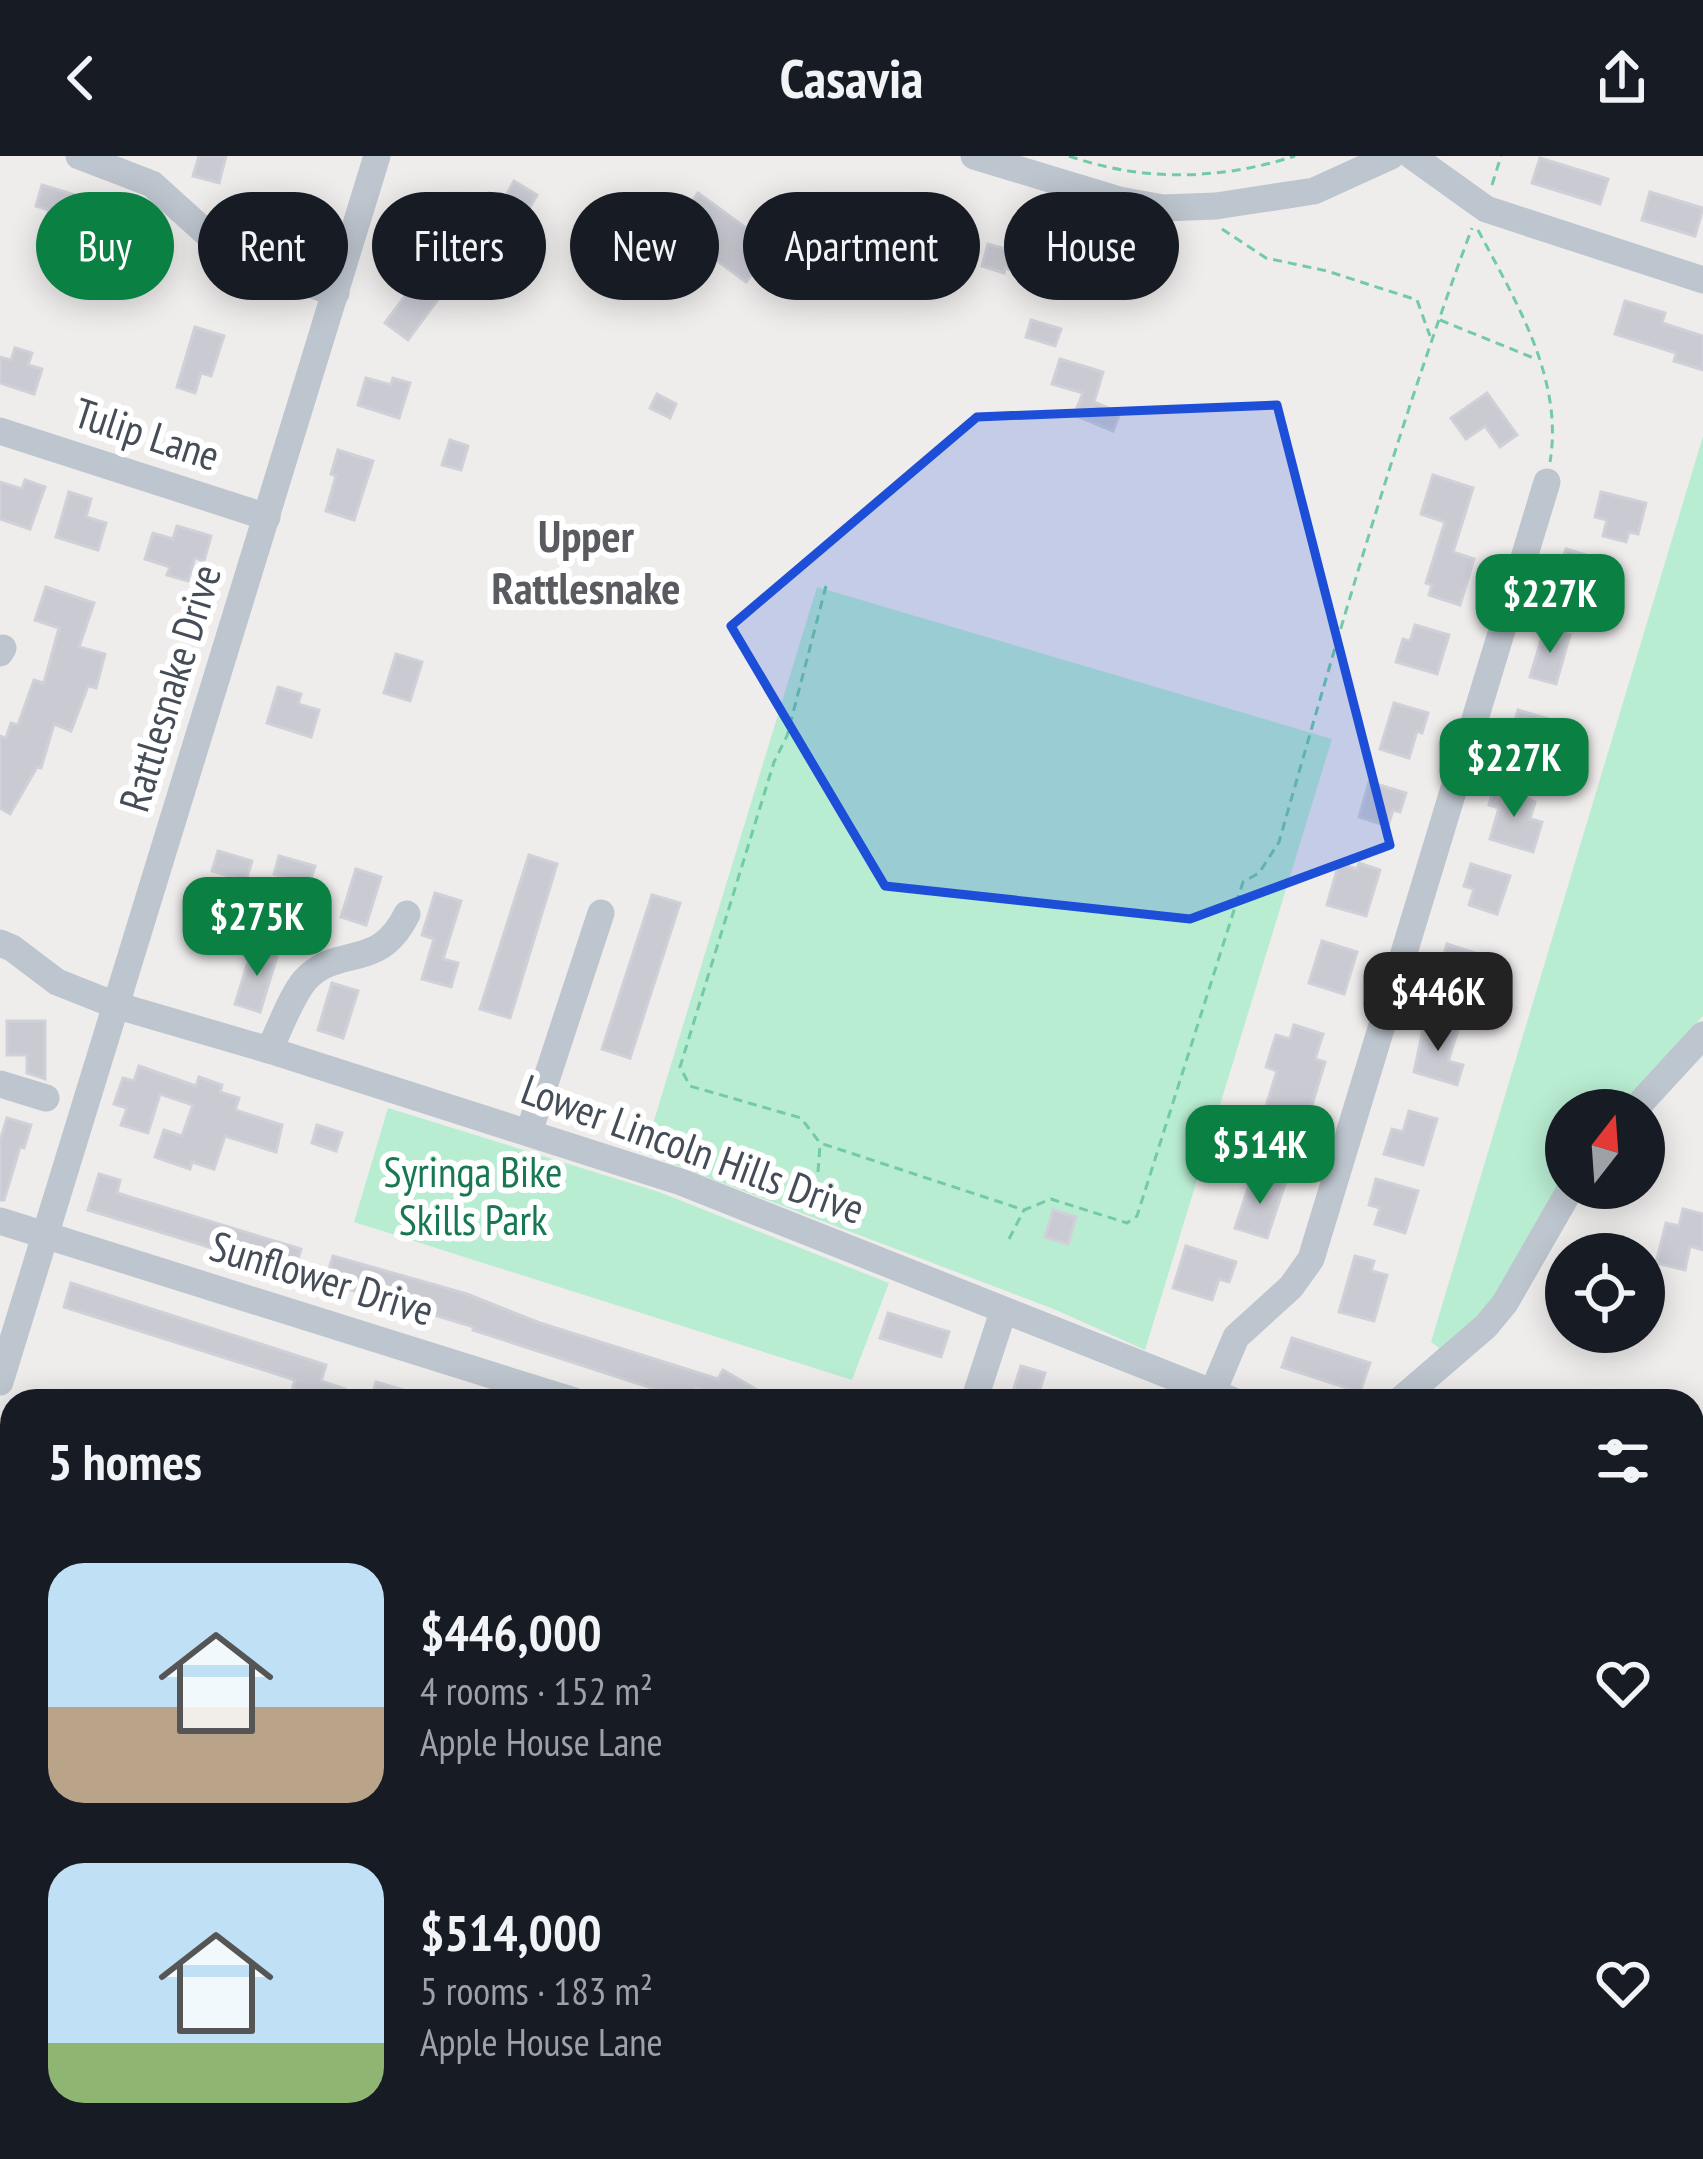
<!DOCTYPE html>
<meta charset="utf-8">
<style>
body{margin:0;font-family:"PT Sans Narrow",sans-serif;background:#242831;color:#f1f3f6;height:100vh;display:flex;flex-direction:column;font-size:45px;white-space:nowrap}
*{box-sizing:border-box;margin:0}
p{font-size:39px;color:#9ea1a6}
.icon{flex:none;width:66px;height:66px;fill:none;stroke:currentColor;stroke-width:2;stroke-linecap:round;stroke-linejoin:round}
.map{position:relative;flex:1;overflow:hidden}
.sheet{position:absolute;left:0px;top:1233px;width:1704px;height:771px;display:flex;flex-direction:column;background:#171b24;border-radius:36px 36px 0 0;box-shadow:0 6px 30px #0003}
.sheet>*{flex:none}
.top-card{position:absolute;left:36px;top:36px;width:1632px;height:108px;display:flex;gap:24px}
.needle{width:78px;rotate:17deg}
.tools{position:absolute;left:1545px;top:933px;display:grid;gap:24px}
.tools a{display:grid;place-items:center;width:120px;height:120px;border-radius:50%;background:#171b24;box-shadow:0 6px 30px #0003;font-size:60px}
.price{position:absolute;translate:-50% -102px;padding:0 27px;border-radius:24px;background:#0b8043;color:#fff;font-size:39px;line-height:78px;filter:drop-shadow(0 3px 6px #0008)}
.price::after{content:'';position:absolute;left:50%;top:72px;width:36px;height:27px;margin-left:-18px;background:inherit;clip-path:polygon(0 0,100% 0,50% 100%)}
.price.active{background:#222;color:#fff}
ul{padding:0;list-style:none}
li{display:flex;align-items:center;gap:36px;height:300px;padding:0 48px}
li span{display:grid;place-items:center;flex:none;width:336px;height:240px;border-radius:36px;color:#555}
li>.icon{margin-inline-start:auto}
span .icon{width:144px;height:144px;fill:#fffc;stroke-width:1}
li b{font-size:51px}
h2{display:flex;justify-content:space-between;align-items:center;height:144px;padding:0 48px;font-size:51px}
.pill{padding:0 42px;border-radius:54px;background:#171b24;box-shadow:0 6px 30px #0003;font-size:42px;line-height:108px}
.pill.active{background:#0b8043;color:#fff}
header{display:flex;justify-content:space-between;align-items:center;height:156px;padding:0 48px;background:#171b24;font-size:54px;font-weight:800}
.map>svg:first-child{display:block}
</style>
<header><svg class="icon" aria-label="back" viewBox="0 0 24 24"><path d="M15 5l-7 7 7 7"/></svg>Casavia<svg class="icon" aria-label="share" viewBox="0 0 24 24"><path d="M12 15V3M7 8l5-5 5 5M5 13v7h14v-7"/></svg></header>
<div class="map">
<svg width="1703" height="2003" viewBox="0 0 1703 2003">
<rect width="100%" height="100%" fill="#efecec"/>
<g fill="#b9edd2">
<polygon points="1703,280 1703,860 1618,953 1566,954 1566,1017 1489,1152 1442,1194 1431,1186"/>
<polygon points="817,431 1332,583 1145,1194 1056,1154 644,997"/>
<polygon points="388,952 659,1036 889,1127 852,1224 354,1066"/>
</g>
<g fill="#c9cad2" stroke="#d0d1d8" stroke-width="3">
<polygon points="199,0 226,0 219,27 193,20"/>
<polygon points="1540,2 1608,23 1600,48 1532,27"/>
<polygon points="514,25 537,39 515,76 525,82 513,102 482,83 493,64 478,56 489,37 503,45"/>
<polygon points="42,29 92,44 80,83 43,72 49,54 36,50"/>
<polygon points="1650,36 1703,52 1695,80 1642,64"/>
<polygon points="698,37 772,91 746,126 715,103 693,133 659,108 685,74 676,67"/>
<polygon points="826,58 906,79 898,106 819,82"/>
<polygon points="1027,73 1054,81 1041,123 1005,112 1004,117 982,110 988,88 1020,97"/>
<polygon points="430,106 453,123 408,184 385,167"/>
<polygon points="1625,145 1665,157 1662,167 1703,180 1703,214 1674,205 1676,197 1615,178"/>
<polygon points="1031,164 1061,173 1055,190 1026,181"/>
<polygon points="195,171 224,180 211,220 201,217 195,237 177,231"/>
<polygon points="15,192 32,197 28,209 42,213 34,238 0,227 0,201 11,204"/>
<polygon points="1060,203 1103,216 1094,246 1120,257 1113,275 1074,259 1083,237 1052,228"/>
<polygon points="366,222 391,229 393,222 410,227 399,262 358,249"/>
<polygon points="1487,237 1517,279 1500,291 1485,270 1466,283 1451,262"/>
<polygon points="657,238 676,248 670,262 650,252"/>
<polygon points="450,284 468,290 461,314 442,309"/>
<polygon points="338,294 373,305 354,364 326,355 336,320 331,318"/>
<polygon points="1433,319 1473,332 1453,396 1474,403 1460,449 1429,439 1432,429 1426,427 1445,366 1421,358"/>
<polygon points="25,324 45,331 30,373 0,363 0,326 22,333"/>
<polygon points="69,336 91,343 86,361 106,367 98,394 56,381"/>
<polygon points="1601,336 1646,347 1638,378 1629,376 1626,386 1603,380 1607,364 1595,361"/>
<polygon points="177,370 211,380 204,405 195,402 188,425 167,419 170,411 145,403 153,377 173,383"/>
<polygon points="1566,393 1596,402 1594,410 1605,414 1602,423 1616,427 1611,446 1595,442 1591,455 1564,447 1571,426 1557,422"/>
<polygon points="46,431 94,447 79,491 105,498 96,532 88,530 71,575 54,568 41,612 37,611 10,658 0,652 0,580 6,582 11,567 18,569 34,524 44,527 59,472 35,464"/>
<polygon points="1415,469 1449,479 1437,518 1396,506 1403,483 1410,485"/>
<polygon points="1545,471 1570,479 1556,528 1530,521"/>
<polygon points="396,498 422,506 410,545 384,537"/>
<polygon points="278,531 301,538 298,548 319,554 311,581 267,567"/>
<polygon points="1394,547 1428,557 1422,577 1417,575 1409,602 1380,593"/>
<polygon points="1518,554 1552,564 1541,599 1518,593 1520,586 1510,582"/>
<polygon points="1369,626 1406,637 1400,656 1393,654 1388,670 1359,661"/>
<polygon points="1495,628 1535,646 1530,663 1542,666 1533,696 1490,683 1499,652 1489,649"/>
<polygon points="218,695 252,705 246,725 212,715"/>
<polygon points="529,699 557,708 510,862 480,853"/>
<polygon points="279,700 315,710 309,729 274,718"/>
<polygon points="1339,707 1357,713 1359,707 1380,714 1366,760 1327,749"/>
<polygon points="1471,708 1510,720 1497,758 1469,749 1474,733 1464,730"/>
<polygon points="356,713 381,721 366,769 341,761"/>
<polygon points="435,737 461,745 443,803 458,807 451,831 422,823 434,783 422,779"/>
<polygon points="652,739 680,747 630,902 602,893"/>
<polygon points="1322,785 1357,796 1344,838 1309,827"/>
<polygon points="1447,788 1481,799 1467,845 1433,835"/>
<polygon points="253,790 278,797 260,856 235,848"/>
<polygon points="332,827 358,835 343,882 318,874"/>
<polygon points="1425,864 1458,874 1448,905 1463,909 1457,929 1414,916"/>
<polygon points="7,865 45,865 45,923 27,917 27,899 7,899"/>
<polygon points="1294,869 1323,878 1315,903 1325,906 1305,972 1299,970 1292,991 1257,979 1277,915 1266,911 1276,879 1290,883"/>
<polygon points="139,910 196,930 199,921 222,929 220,936 239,942 235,954 282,969 276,996 225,980 214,1013 192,1006 190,1013 155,1001 164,974 182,980 193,949 160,938 148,977 121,969 127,952 114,948 123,922 134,925"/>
<polygon points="1409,955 1437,963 1423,1009 1384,998 1392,973 1403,976"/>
<polygon points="7,962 31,969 24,992 20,991 4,1044 0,1044 0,985"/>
<polygon points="317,969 342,977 336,995 312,987"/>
<polygon points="99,1018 120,1024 117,1037 301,1093 294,1117 88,1054"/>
<polygon points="1263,1021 1285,1028 1267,1082 1235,1072 1250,1026 1260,1030"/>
<polygon points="1376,1023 1418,1035 1405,1077 1375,1068 1380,1052 1369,1049"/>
<polygon points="1683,1053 1703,1058 1703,1094 1690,1090 1685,1114 1656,1107 1666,1067 1679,1070"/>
<polygon points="1053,1054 1076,1061 1068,1088 1045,1081"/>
<polygon points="1186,1090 1236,1106 1229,1126 1219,1123 1212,1144 1173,1132"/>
<polygon points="333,1100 467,1138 540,1167 718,1223 723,1214 776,1245 719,1245 696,1231 692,1245 473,1174 474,1171 325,1126"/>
<polygon points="1355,1100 1374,1105 1371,1115 1387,1119 1374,1165 1339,1156"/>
<polygon points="71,1127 326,1209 321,1225 345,1233 342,1245 303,1245 290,1241 295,1224 64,1151"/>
<polygon points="888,1157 949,1176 941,1201 880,1182"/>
<polygon points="1292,1182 1370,1207 1360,1236 1282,1211"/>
<polygon points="1021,1210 1045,1217 1036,1245 1010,1245"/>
<polygon points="376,1226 428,1241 427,1245 371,1245"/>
</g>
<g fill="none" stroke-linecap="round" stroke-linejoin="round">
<g stroke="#72caa7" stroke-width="3" stroke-dasharray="9 6" stroke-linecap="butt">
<path d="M1069,0C1143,26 1221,24 1295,0"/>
<polyline points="1492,29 1501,0"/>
<polyline points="1222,73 1266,102 1327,115 1417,144 1430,180"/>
<path d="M1478,74C1515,144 1564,223 1550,306"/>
<polyline points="1440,164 1536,203"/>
<path d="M826,430L787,580L774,606L680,911L690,930L801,962L820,987L1024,1054L1051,1043L1127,1067L1137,1060L1243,726L1259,717L1279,686C1338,480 1397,273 1472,72"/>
<polyline points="818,1016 820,989"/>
<polyline points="1009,1083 1024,1054"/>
<polyline points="1692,1930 1703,1924"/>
<polyline points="1625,2003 1632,1992"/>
</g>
<g stroke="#bdc5ce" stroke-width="27">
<polyline points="79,0 152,28 235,103 336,137"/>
<polyline points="974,0 1119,44 1163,52 1216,50 1314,35 1391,0"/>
<polyline points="1412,0 1486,53 1703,124"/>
<polyline points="0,275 267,361"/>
<polyline points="0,497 3,492"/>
<polyline points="0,787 12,792 57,826 115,849 269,894 681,1026 1234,1245"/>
<path d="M269,894C280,873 290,842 305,824C340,787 378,817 407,758"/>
<polyline points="0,928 46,942"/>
<polyline points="1634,954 1703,879"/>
<polyline points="529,976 601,757"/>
<polyline points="0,1065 574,1245"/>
<polyline points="0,1226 377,0"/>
<polyline points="974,1245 1003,1156"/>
<polyline points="1209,1245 1236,1181 1291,1131 1311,1103 1547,326"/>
<polyline points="1399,1245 1486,1170 1505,1147 1571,1032"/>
<polyline points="0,1285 12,1288"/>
<polyline points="0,1542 12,1546"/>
<polyline points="1692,1769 1703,1761"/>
<polyline points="0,1816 12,1820"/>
<polyline points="0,1962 12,1965"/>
<polyline points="94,1992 128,2003"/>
<polyline points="573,1992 608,2003"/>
<polyline points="1307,1992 1307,2003"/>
<polyline points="976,2003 979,1992"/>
<polyline points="1174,2003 1179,1992"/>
<polyline points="1474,2003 1478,1992"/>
</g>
</g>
<path fill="#1d4ed8" fill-opacity="0.2" stroke="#1d4ed8" stroke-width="9" stroke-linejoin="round" d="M1277,249L1390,689L1190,763L885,730L731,470L977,261Z"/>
<g text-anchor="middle" stroke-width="12" stroke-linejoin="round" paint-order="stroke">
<g font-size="42" fill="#454d59" stroke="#fff">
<text transform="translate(147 278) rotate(18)" y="15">Tulip Lane</text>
<text transform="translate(170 532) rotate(-73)" y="15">Rattlesnake Drive</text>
<text transform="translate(693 993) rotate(20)" y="15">Lower Lincoln Hills Drive</text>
<text transform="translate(322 1122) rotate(17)" y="15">Sunflower Drive</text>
</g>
<g font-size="42" fill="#187851" stroke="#fff">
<text x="473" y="1031">Syringa Bike<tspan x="473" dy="48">Skills Park</tspan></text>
</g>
<g font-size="45" font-weight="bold" fill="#595b61" stroke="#fff">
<text x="586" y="396">Upper<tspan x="586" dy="52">Rattlesnake</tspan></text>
</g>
</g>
</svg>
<div class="tools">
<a><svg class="needle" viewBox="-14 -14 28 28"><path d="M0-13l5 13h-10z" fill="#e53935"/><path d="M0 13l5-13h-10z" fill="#9ea1a6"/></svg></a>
<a><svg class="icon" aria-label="locate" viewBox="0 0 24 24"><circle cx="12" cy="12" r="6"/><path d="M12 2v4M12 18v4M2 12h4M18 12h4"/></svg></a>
</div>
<b class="price" style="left:1550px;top:500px">$227K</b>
<b class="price" style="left:1514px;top:664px">$227K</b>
<b class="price" style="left:257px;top:823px">$275K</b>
<b class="price active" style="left:1438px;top:898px">$446K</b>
<b class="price" style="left:1260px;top:1051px">$514K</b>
<div class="top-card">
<a class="pill active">Buy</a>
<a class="pill">Rent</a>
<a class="pill">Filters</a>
<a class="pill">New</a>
<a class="pill">Apartment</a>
<a class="pill">House</a>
</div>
<section class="sheet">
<h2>5 homes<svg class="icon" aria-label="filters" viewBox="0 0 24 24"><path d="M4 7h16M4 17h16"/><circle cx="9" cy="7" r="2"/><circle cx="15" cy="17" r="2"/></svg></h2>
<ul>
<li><span style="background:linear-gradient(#bfe0f5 60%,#b9a48a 0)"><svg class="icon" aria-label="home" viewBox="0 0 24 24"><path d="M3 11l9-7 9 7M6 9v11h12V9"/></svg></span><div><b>$446,000</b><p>4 rooms · 152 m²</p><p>Apple House Lane</p></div><svg class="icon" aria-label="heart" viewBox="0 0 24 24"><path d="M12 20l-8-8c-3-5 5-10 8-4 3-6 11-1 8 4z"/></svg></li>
<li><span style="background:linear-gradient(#bfe0f5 75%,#8fb573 0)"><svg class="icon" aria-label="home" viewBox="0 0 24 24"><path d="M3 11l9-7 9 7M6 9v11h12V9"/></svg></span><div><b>$514,000</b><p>5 rooms · 183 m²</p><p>Apple House Lane</p></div><svg class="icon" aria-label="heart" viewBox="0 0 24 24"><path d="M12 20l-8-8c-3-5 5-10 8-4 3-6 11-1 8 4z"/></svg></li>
</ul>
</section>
</div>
